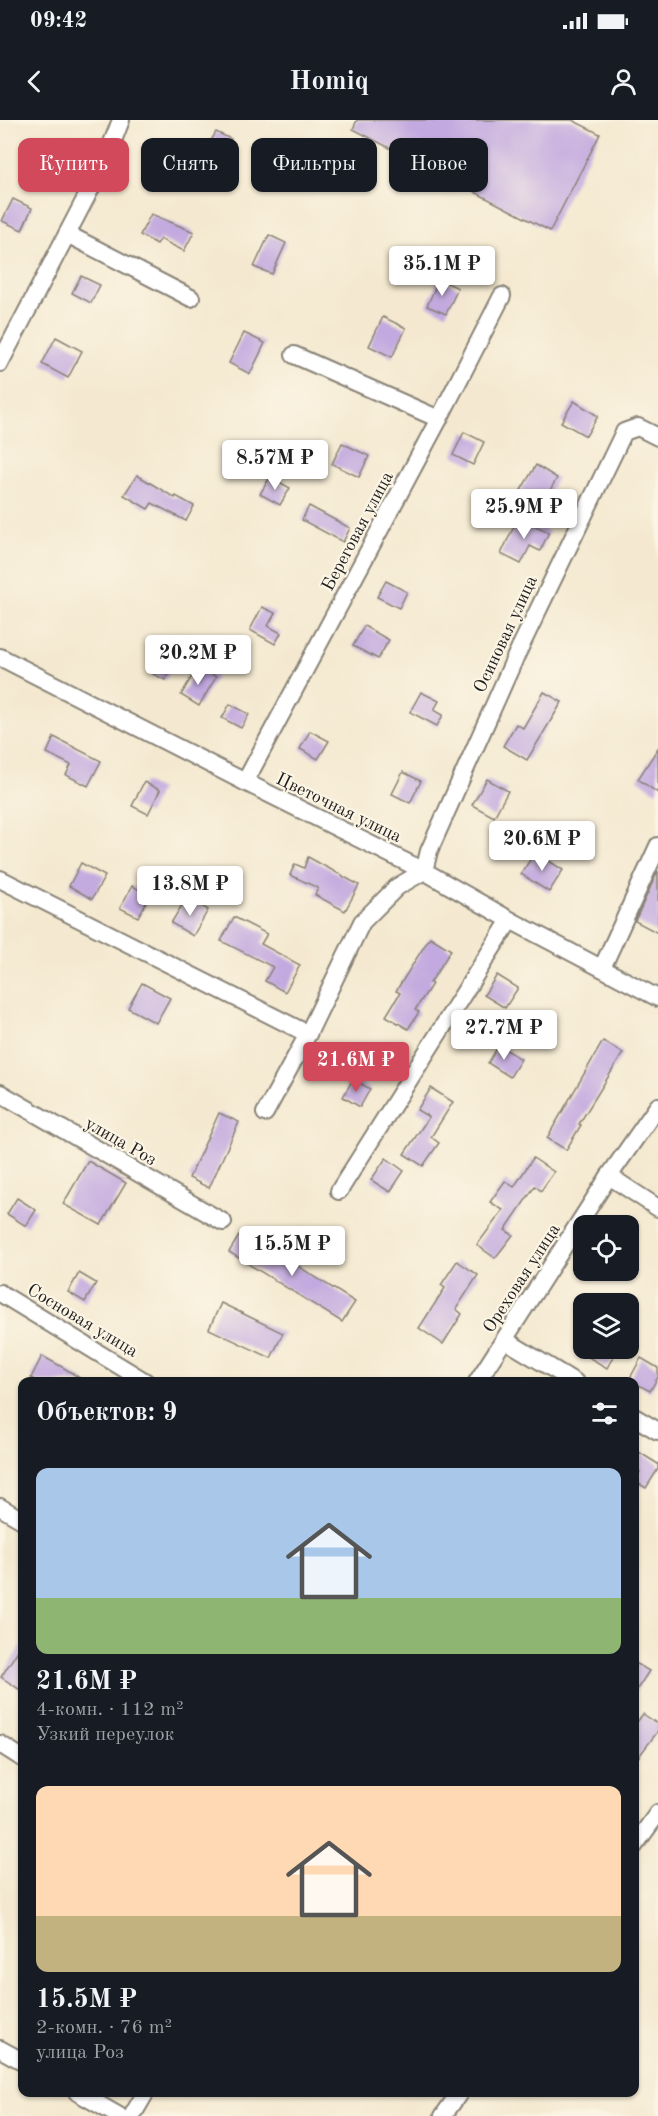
<!DOCTYPE html>
<html lang="ru">
<meta charset="utf-8">
<style>
body{margin:0;font-family:"Old Standard TT",serif;background:#242831;color:#f1f3f6;height:100vh;display:flex;flex-direction:column;font-size:22px;white-space:nowrap}
*{box-sizing:border-box;margin:0}
p{font-size:20px;color:#9ea1a6}
.icon{flex:none;width:33px;height:33px;fill:none;stroke:currentColor;stroke-width:2;stroke-linecap:round;stroke-linejoin:round}
.map{position:relative;flex:1;overflow:hidden}
.side{position:absolute;left:18px;top:1257px;width:621px;height:720px;display:flex;flex-direction:column;background:#171b24;border-radius:12px;box-shadow:0 2px 4px #0004}
.side>*{flex:none}
.guide{position:absolute;left:18px;top:18px;width:622px;height:54px;display:flex;gap:12px}
.controls{position:absolute;left:573px;top:1095px;display:grid;gap:12px}
.controls a{display:grid;place-items:center;width:66px;height:66px;border-radius:12px;background:#171b24;box-shadow:0 2px 4px #0004;font-size:30px}
.price{position:absolute;translate:-50% -51px;padding:0 14px;border-radius:6px;background:#fff;color:#222;font-size:20px;line-height:39px;filter:drop-shadow(0 2px 3px #0008)}
.price::after{content:'';position:absolute;left:50%;top:36px;width:18px;height:14px;margin-left:-9px;background:inherit;clip-path:polygon(0 0,100% 0,50% 100%)}
.price.on{background:#d1495b;color:#fff}
ul{padding:0;list-style:none}
li{display:grid;align-content:center;gap:12px;height:318px;padding:0 18px}
li span{display:grid;place-items:center;height:186px;border-radius:12px;color:#555}
li>.icon{margin-inline-start:auto}
span .icon{width:108px;height:108px;fill:#fffc;stroke-width:1}
li b{font-size:26px}
h2{display:flex;justify-content:space-between;align-items:center;height:72px;padding:0 18px;font-size:26px}
.pill{padding:0 21px;border-radius:12px;background:#171b24;box-shadow:0 2px 4px #0004;font-size:21px;line-height:54px}
.pill.on{background:#d1495b;color:#fff}
.status{display:flex;justify-content:space-between;align-items:center;height:42px;padding:0 30px;background:#171b24;direction:ltr}
.status svg{height:16px;fill:currentColor}
header{display:flex;justify-content:space-between;align-items:center;height:78px;padding:0 18px;background:#171b24;font-size:27px;font-weight:600}
.map>svg:first-child{display:block}
</style>
<div class="status"><b>09:42</b><svg viewBox="0 0 49 12"><path d="M0 12V9h3v3zM5 12V6h3v6zM10 12V3h3v9zM15 12V0h3v12zM26 1h20v11H26zM47 4h2v5h-2z"/></svg></div>
<header><svg class="icon" aria-label="back" viewBox="0 0 24 24"><path d="M15 5l-7 7 7 7"/></svg>Homiq<svg class="icon" aria-label="person" viewBox="0 0 24 24"><circle cx="12" cy="8" r="4"/><path d="M4 21q1-7 8-7t8 7"/></svg></header>
<div class="map">
<svg width="658" height="1996" viewBox="0 0 658 1996">
<rect width="100%" height="100%" fill="#fcf5e5"/>
<filter id="ink" filterUnits="userSpaceOnUse"><feTurbulence type="fractalNoise" baseFrequency=".0167" numOctaves="2"/><feDisplacementMap in="SourceGraphic" scale="12" xChannelSelector="R" yChannelSelector="G"/><feConvolveMatrix kernelMatrix="1 2 1 2 8 2 1 2 1" color-interpolation-filters="sRGB"/></filter>
<filter id="wash" filterUnits="userSpaceOnUse"><feTurbulence type="fractalNoise" baseFrequency=".008" numOctaves="4" result="noise"/><feDisplacementMap in="SourceGraphic" scale="24" xChannelSelector="R" yChannelSelector="G"/><feGaussianBlur stdDeviation="1.35" result="paint"/><feColorMatrix in="noise" values="0 0 0 0 0 0 0 0 0 0 0 0 0 0 0 0 0 1.4 0 .05"/><feComposite in="paint" operator="in"/></filter>
<g filter="url(#wash)">
<rect width="100%" height="100%" fill="#f4e9d0"/>
<g id="blocks">
<g fill="#c2a9df">
<polygon points="357,0 572,0 600,14 550,111 353,9"/>
<polygon points="216,12 231,19 222,36 207,28"/>
<polygon points="13,79 32,88 22,110 2,101"/>
<polygon points="151,94 194,112 184,131 160,119 157,124 140,115"/>
<polygon points="269,115 286,123 272,154 254,147"/>
<polygon points="81,156 100,165 91,183 72,173"/>
<polygon points="439,159 458,168 446,194 427,186"/>
<polygon points="383,197 406,208 392,237 369,226"/>
<polygon points="244,213 265,223 250,254 229,243"/>
<polygon points="56,217 82,231 68,258 42,244"/>
<polygon points="574,281 598,296 586,316 561,302"/>
<polygon points="464,312 484,322 473,345 453,335"/>
<polygon points="342,323 369,336 359,357 332,344"/>
<polygon points="536,345 557,358 543,383 521,370"/>
<polygon points="137,355 175,378 176,376 194,386 186,401 152,383 148,389 124,375"/>
<polygon points="270,357 290,368 280,385 260,374"/>
<polygon points="309,386 350,408 343,422 302,400"/>
<polygon points="518,398 549,412 540,431 530,426 521,444 501,434"/>
<polygon points="386,461 407,472 399,488 377,477"/>
<polygon points="262,487 275,493 268,506 281,513 275,524 250,510"/>
<polygon points="364,506 389,520 378,539 353,526"/>
<polygon points="161,533 175,541 165,560 151,553"/>
<polygon points="198,546 216,557 199,586 181,575"/>
<polygon points="421,572 439,581 434,590 443,595 437,606 410,592"/>
<polygon points="544,572 562,582 527,640 503,626 516,604 523,608"/>
<polygon points="230,584 249,594 241,608 222,598"/>
<polygon points="310,611 329,621 318,639 300,629"/>
<polygon points="54,617 101,641 88,666 66,655 71,645 47,633"/>
<polygon points="658,628 658,673 638,659"/>
<polygon points="403,652 421,661 410,683 392,674"/>
<polygon points="487,659 508,671 494,697 472,685"/>
<polygon points="144,662 160,670 148,694 132,686"/>
<polygon points="535,732 563,750 549,772 521,754"/>
<polygon points="308,737 359,765 345,791 315,775 318,768 290,755 295,744 304,748"/>
<polygon points="81,743 105,756 92,779 69,766"/>
<polygon points="658,751 658,813 635,801"/>
<polygon points="132,766 150,775 138,797 120,788"/>
<polygon points="187,777 208,790 193,816 171,803"/>
<polygon points="234,797 267,814 261,824 300,845 285,872 265,861 273,847 221,821"/>
<polygon points="430,817 451,830 430,863 432,864 415,890 419,892 408,909 386,896 400,873 396,871"/>
<polygon points="497,855 518,868 505,888 484,875"/>
<polygon points="142,863 170,878 156,903 128,888"/>
<polygon points="473,896 494,909 482,928 461,915"/>
<polygon points="603,921 623,933 579,1004 581,1005 566,1030 547,1018"/>
<polygon points="387,925 403,935 394,948 379,938"/>
<polygon points="499,925 521,939 510,957 488,943"/>
<polygon points="353,959 370,969 360,987 343,977"/>
<polygon points="431,968 453,982 431,1017 439,1023 423,1046 404,1034 429,997 417,990"/>
<polygon points="219,993 239,1002 209,1068 189,1058"/>
<polygon points="386,1038 404,1051 390,1072 371,1060"/>
<polygon points="533,1038 554,1052 541,1071 535,1066 505,1110 513,1115 495,1138 477,1125 503,1090 490,1082 505,1061 514,1067"/>
<polygon points="88,1041 126,1063 101,1105 63,1084"/>
<polygon points="17,1078 36,1090 26,1106 7,1094"/>
<polygon points="242,1111 355,1182 342,1202 229,1132"/>
<polygon points="457,1141 478,1155 456,1189 462,1194 443,1224 419,1208 445,1168 441,1165"/>
<polygon points="79,1153 96,1163 85,1182 68,1172"/>
<polygon points="221,1183 283,1213 271,1238 209,1209"/>
<polygon points="573,1228 618,1228 607,1248"/>
<polygon points="42,1236 64,1248 86,1262 38,1262 31,1258"/>
<polygon points="641,1238 658,1248 658,1257 650,1271 629,1260"/>
<polygon points="634,1329 658,1344 658,1349 646,1368 634,1361 640,1352 634,1348"/>
<polygon points="22,1524 22,1571 1,1557"/>
<polygon points="634,1542 649,1551 634,1574"/>
<polygon points="643,1594 658,1604 658,1611 634,1643 634,1606"/>
</g>
</g>
</g>
<g filter="url(#ink)">
<use href="#blocks" fill-opacity="0" stroke="#888276" stroke-width="1.5"/>
<g fill="none" stroke-linecap="round" stroke-linejoin="round">
<g stroke="#888276" stroke-width="20">
<g id="street">
<polyline points="67,114 191,178"/>
<polyline points="294,235 439,299"/>
<polyline points="0,243 105,41 121,0"/>
<polyline points="0,537 245,662 424,751 510,800 658,878"/>
<polyline points="245,662 439,299 502,176"/>
<polyline points="0,759 308,914"/>
<polyline points="602,848 658,726"/>
<polyline points="0,973 223,1102"/>
<polyline points="265,993 308,914 362,802 397,767 424,751 429,731 515,538 624,312 638,307 658,317"/>
<polyline points="609,1056 658,1088"/>
<polyline points="339,1071 510,800"/>
<polyline points="0,1173 146,1262"/>
<polyline points="505,1220 575,1262"/>
<polyline points="477,1262 609,1056 658,986"/>
<polyline points="634,1297 658,1311"/>
<polyline points="0,1387 22,1400"/>
<polyline points="0,1624 22,1638"/>
<polyline points="634,1726 658,1693"/>
<polyline points="0,1929 22,1941"/>
<polyline points="77,1972 119,1996"/>
<polyline points="132,1996 146,1972"/>
<polyline points="443,1996 460,1972"/>
</g>
</g>
<use href="#street" stroke="#fff" stroke-width="16"/>
</g>
</g>
<g text-anchor="middle" stroke-width="4.5" stroke-linejoin="round" paint-order="stroke">
<g font-size="18" fill="#1c1c1c" stroke="#fcf5e5">
<text transform="translate(357 411) rotate(-62)" y="6">Береговая улица</text>
<text transform="translate(505 514) rotate(-65)" y="6">Осиновая улица</text>
<text transform="translate(339 687) rotate(26)" y="6">Цветочная улица</text>
<text transform="translate(121 1021) rotate(30)" y="6">улица Роз</text>
<text transform="translate(521 1158) rotate(-57)" y="6">Ореховая улица</text>
<text transform="translate(83 1200) rotate(31)" y="6">Сосновая улица</text>
</g>
</g>
</svg>
<div class="controls">
<a><svg class="icon" aria-label="locate" viewBox="0 0 24 24"><circle cx="12" cy="12" r="6"/><path d="M12 2v4M12 18v4M2 12h4M18 12h4"/></svg></a>
<a><svg class="icon" aria-label="layers" viewBox="0 0 24 24"><path d="M12 4l9 5-9 5-9-5zM3 14l9 5 9-5"/></svg></a>
</div>
<b class="price" style="left:442px;top:177px">35.1M ₽</b>
<b class="price" style="left:275px;top:371px">8.57M ₽</b>
<b class="price" style="left:524px;top:420px">25.9M ₽</b>
<b class="price" style="left:198px;top:566px">20.2M ₽</b>
<b class="price" style="left:542px;top:752px">20.6M ₽</b>
<b class="price" style="left:190px;top:797px">13.8M ₽</b>
<b class="price" style="left:504px;top:941px">27.7M ₽</b>
<b class="price on" style="left:356px;top:973px">21.6M ₽</b>
<b class="price" style="left:292px;top:1157px">15.5M ₽</b>
<div class="guide">
<a class="pill on">Купить</a>
<a class="pill">Снять</a>
<a class="pill">Фильтры</a>
<a class="pill">Новое</a>
</div>
<section class="side">
<h2>Объектов: 9<svg class="icon" aria-label="filters" viewBox="0 0 24 24"><path d="M4 7h16M4 17h16"/><circle cx="9" cy="7" r="2"/><circle cx="15" cy="17" r="2"/></svg></h2>
<ul>
<li><span style="background:linear-gradient(#a9c7e8 70%,#8fb573 0)"><svg class="icon" aria-label="home" viewBox="0 0 24 24"><path d="M3 11l9-7 9 7M6 9v11h12V9"/></svg></span><div><b>21.6M ₽</b><p>4-комн. · 112 m²</p><p>Узкий переулок</p></div></li>
<li><span style="background:linear-gradient(#ffd9b3 70%,#c2b280 0)"><svg class="icon" aria-label="home" viewBox="0 0 24 24"><path d="M3 11l9-7 9 7M6 9v11h12V9"/></svg></span><div><b>15.5M ₽</b><p>2-комн. · 76 m²</p><p>улица Роз</p></div></li>
</ul>
</section>
</div>
